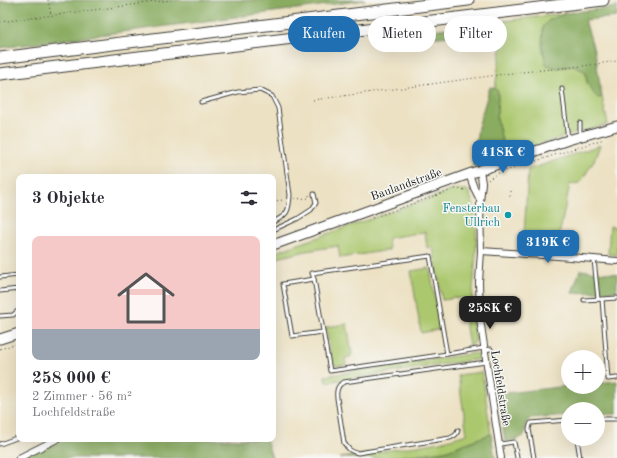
<!DOCTYPE html>
<html lang="de">
<meta charset="utf-8">
<style>
body{margin:0;font-family:"Old Standard TT",serif;background:#f7f7f7;color:#2b2b33;height:100vh;display:flex;flex-direction:column;font-size:15px;white-space:nowrap}
*{box-sizing:border-box;margin:0}
p{font-size:13px;color:#7c7c81}
.icon{flex:none;width:22px;height:22px;fill:none;stroke:currentColor;stroke-width:2;stroke-linecap:round;stroke-linejoin:round}
.map{position:relative;flex:1;overflow:hidden}
.details{position:absolute;left:16px;top:174px;width:260px;height:268px;display:flex;flex-direction:column;background:#fff;border-radius:8px;box-shadow:0 4px 16px #0002}
.details>*{flex:none}
.hud{position:absolute;left:288px;top:16px;width:269px;height:36px;display:flex;gap:8px}
.tools{position:absolute;left:561px;top:350px;display:grid;gap:8px}
.tools a{display:grid;place-items:center;width:44px;height:44px;border-radius:50%;background:#fff;box-shadow:0 4px 16px #0002;font-size:20px}
.price{position:absolute;translate:-50% -34px;padding:0 9px;border-radius:8px;background:#1f6fb2;color:#fff;font-size:13px;line-height:26px;filter:drop-shadow(0 1px 2px #0008)}
.price::after{content:'';position:absolute;left:50%;top:24px;width:12px;height:9px;margin-left:-6px;background:inherit;clip-path:polygon(0 0,100% 0,50% 100%)}
.price.on{background:#222;color:#fff}
ul{padding:0;list-style:none}
li{display:grid;align-content:center;gap:8px;height:212px;padding:0 16px}
li+li{border-top:1px solid #e1e1e2}
li span{display:grid;place-items:center;height:124px;border-radius:8px;color:#555}
li>.icon{margin-inline-start:auto}
span .icon{width:72px;height:72px;fill:#fffc;stroke-width:1}
li b{font-size:17px}
h2{display:flex;justify-content:space-between;align-items:center;height:48px;padding:0 16px;font-size:17px}
.chip{padding:0 14px;border-radius:18px;background:#fff;box-shadow:0 4px 16px #0002;font-size:14px;line-height:36px}
.chip.on{background:#1f6fb2;color:#fff}
.map>svg:first-child{display:block}
</style>
<div class="map">
<svg width="617" height="458" viewBox="0 0 617 458">
<rect width="100%" height="100%" fill="#f6f6f2"/>
<filter id="ink" filterUnits="userSpaceOnUse"><feTurbulence type="fractalNoise" baseFrequency=".025" numOctaves="2"/><feDisplacementMap in="SourceGraphic" scale="8" xChannelSelector="R" yChannelSelector="G"/><feConvolveMatrix kernelMatrix="1 2 1 2 8 2 1 2 1" color-interpolation-filters="sRGB"/></filter>
<filter id="wash" filterUnits="userSpaceOnUse"><feTurbulence type="fractalNoise" baseFrequency=".012" numOctaves="4" result="noise"/><feDisplacementMap in="SourceGraphic" scale="16" xChannelSelector="R" yChannelSelector="G"/><feGaussianBlur stdDeviation="0.9" result="paint"/><feColorMatrix in="noise" values="0 0 0 0 0 0 0 0 0 0 0 0 0 0 0 0 0 1.4 0 .05"/><feComposite in="paint" operator="in"/></filter>
<g filter="url(#wash)">
<rect width="100%" height="100%" fill="#ece1c3"/>
<g fill="#acc86e" stroke="#647245">
<polygon points="567,13 559,17 557,68 573,66 585,71 587,83 598,98 602,97 608,124 505,154 497,119 498,92 495,88 504,31 504,21"/>
<polygon points="600,145 594,161 580,183 570,184 556,250 526,249 527,235 524,235 528,170"/>
<path d="M455,189L467,190C484,217 473,274 472,306C472,317 474,329 476,340L473,344L469,346L461,298H456L455,297L451,298V299L442,300L433,247L427,248L425,232L388,238L389,250L340,258L338,246L306,251L273,259V253Z"/>
<polygon points="610,226 617,228 617,255 608,254"/>
<polygon points="430,268 440,329 421,333 411,271"/>
<polygon points="347,324 352,354 350,357 345,358 346,365 337,366 332,363 331,359 326,327"/>
<polygon points="476,353 477,354 479,359 326,382 325,376"/>
<polygon points="482,372 491,434 445,451 389,458 340,458 440,442 467,434 458,375"/>
</g>
<g fill="#89ac61" stroke="#52643e">
<polygon points="29,0 365,0 0,48 0,2"/>
<path d="M617,7V17L585,20L597,60V66L602,97L598,98C589,90 587,82 585,71L573,66L557,68L546,65L542,46L543,27L549,20L567,13Z"/>
<polygon points="504,21 504,31 385,42 384,36"/>
<polygon points="490,87 495,88 498,92 497,119 505,154 473,166 478,127"/>
<polygon points="580,270 617,274 617,291 572,293"/>
<polygon points="617,381 617,414 598,414 598,409 568,409 568,415 530,418 526,423 524,436 515,440 505,441 498,394 568,386 568,387 598,387 598,383"/>
<polygon points="491,434 495,458 389,458 445,451"/>
<polygon points="57,439 266,439 272,458 19,458"/>
</g>
</g>
<g filter="url(#ink)">
<g fill="none" stroke-linecap="round" stroke-linejoin="round">
<g stroke="#3b3a35" stroke-width="5">
<g id="lane">
<polyline points="562,89 568,139"/>
<path d="M201,102L238,92L260,90L272,96L278,108L290,195C289,211 288,215 273,222"/>
<polyline points="580,123 580,135"/>
<polyline points="273,230 297,219 311,210 316,203 314,194"/>
<polyline points="594,259 598,299"/>
<polyline points="0,277 19,275"/>
<polyline points="314,279 312,273 430,256 447,354 484,348"/>
<polyline points="0,291 19,289"/>
<polyline points="602,299 617,298"/>
<polyline points="584,300 602,299 608,379 617,378"/>
<polyline points="0,316 13,315 19,310"/>
<polyline points="323,332 292,336 283,284 314,279 330,371 447,354"/>
<polyline points="484,350 491,349"/>
<polyline points="491,392 498,391"/>
<polyline points="598,419 617,419"/>
<path d="M458,430C457,435 454,436 450,438L358,453C351,452 348,449 344,443L337,398C336,391 337,385 344,382L486,362"/>
<polyline points="577,439 580,458"/>
<polyline points="0,444 19,437"/>
<polyline points="500,444 514,442 517,458"/>
<polyline points="534,458 529,429 530,425 531,423 568,420"/>
</g>
</g>
<g stroke="#3b3a35" stroke-width="8">
<g id="street">
<polyline points="480,170 482,183 480,202 481,251 479,282 480,319 501,458"/>
<polyline points="469,174 474,188 480,200"/>
<polyline points="481,251 558,256 617,261"/>
<polyline points="19,458 57,439"/>
</g>
</g>
<g stroke="#3b3a35" stroke-width="11">
<g id="secondary">
<polyline points="273,245 469,174 568,140 617,126"/>
<polyline points="0,339 19,333"/>
</g>
</g>
<g stroke="#3b3a35" stroke-width="13">
<g id="highway">
<polyline points="0,58 468,0"/>
<polyline points="0,74 603,0"/>
</g>
</g>
<g stroke="#3b3a35" stroke-width="1" stroke-dasharray="1 3" stroke-linecap="butt">
<polyline points="48,0 51,15"/>
<polyline points="0,22 171,0"/>
<polyline points="313,100 512,73 583,66 617,61"/>
<polyline points="488,180 496,174 604,139"/>
<polyline points="510,196 510,189"/>
<polyline points="295,199 309,198 309,194"/>
<polyline points="273,201 284,200"/>
<polyline points="372,218 455,189 467,190"/>
<polyline points="0,349 19,343"/>
</g>
<use href="#lane" stroke="#fff" stroke-width="3"/>
<use href="#street" stroke="#fff" stroke-width="6"/>
<use href="#secondary" stroke="#fff" stroke-width="9"/>
<use href="#highway" stroke="#fff" stroke-width="11"/>
</g>
</g>
<circle fill="#0f9aa8" stroke="#f6f6f2" stroke-width="1.5" cx="508" cy="215" r="4"/>
<g text-anchor="middle" stroke-width="3" stroke-linejoin="round" paint-order="stroke">
<g font-size="12" fill="#1c1c1c" stroke="#f6f6f2">
<text transform="translate(406 184) rotate(-20)" y="4">Baulandstraße</text>
<text transform="translate(501 388) rotate(81)" y="4">Lochfeldstraße</text>
</g>
<g font-size="12" fill="#0d838f" stroke="#f6f6f2" text-anchor="end">
<text x="500" y="212">Fensterbau<tspan x="500" dy="14">Ullrich</tspan></text>
</g>
</g>
</svg>
<div class="tools">
<a>+</a>
<a>−</a>
</div>
<b class="price" style="left:503px;top:174px">418K €</b>
<b class="price" style="left:548px;top:264px">319K €</b>
<b class="price on" style="left:490px;top:330px">258K €</b>
<div class="hud">
<a class="chip on">Kaufen</a>
<a class="chip">Mieten</a>
<a class="chip">Filter</a>
</div>
<section class="details">
<h2>3 Objekte<svg class="icon" aria-label="filters" viewBox="0 0 24 24"><path d="M4 7h16M4 17h16"/><circle cx="9" cy="7" r="2"/><circle cx="15" cy="17" r="2"/></svg></h2>
<ul>
<li><span style="background:linear-gradient(#f6c9c9 75%,#9aa5b1 0)"><svg class="icon" aria-label="home" viewBox="0 0 24 24"><path d="M3 11l9-7 9 7M6 9v11h12V9"/></svg></span><div><b>258 000 €</b><p>2 Zimmer · 56 m²</p><p>Lochfeldstraße</p></div></li>
</ul>
</section>
</div>
